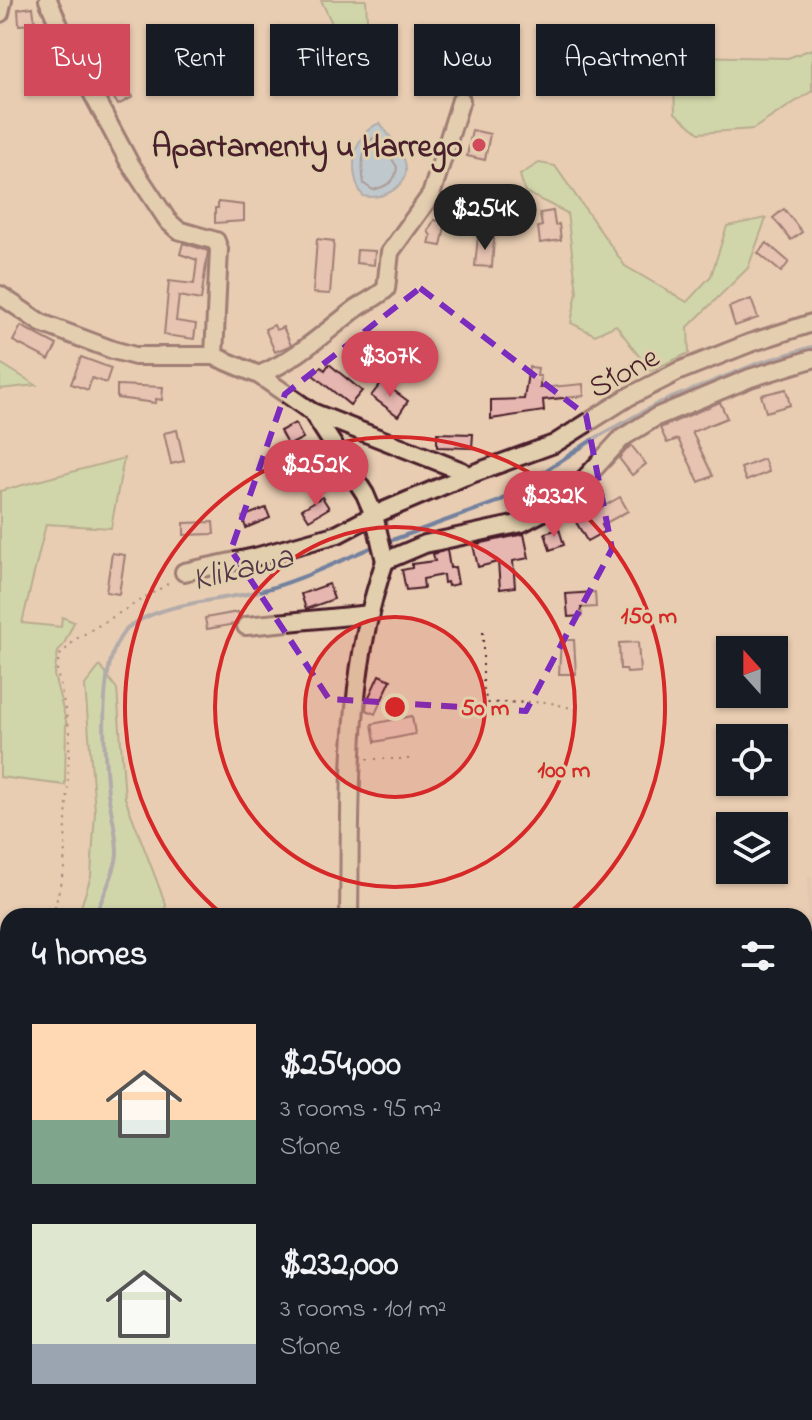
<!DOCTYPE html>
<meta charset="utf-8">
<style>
body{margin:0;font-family:"Indie Flower",sans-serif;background:#242831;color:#f1f3f6;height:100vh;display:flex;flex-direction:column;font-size:30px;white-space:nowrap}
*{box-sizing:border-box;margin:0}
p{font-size:26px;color:#9ea1a6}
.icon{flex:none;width:44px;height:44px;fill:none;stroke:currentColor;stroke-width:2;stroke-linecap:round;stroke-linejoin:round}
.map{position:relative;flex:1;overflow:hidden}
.panel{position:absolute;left:0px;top:908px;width:812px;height:512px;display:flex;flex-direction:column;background:#171b24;border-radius:24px 24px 0 0;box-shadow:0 2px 6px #0004}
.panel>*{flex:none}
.banner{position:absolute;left:24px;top:24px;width:764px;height:72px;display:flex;gap:16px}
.needle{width:52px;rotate:339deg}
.fabs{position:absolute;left:716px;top:636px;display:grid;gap:16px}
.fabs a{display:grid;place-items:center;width:72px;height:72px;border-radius:0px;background:#171b24;box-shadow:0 2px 6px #0004;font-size:40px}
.price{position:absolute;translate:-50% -68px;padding:0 18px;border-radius:28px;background:#d1495b;color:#fff;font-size:26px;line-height:52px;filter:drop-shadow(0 2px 4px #0008)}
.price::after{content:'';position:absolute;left:50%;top:48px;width:24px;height:18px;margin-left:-12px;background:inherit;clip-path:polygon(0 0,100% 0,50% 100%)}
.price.current{background:#222;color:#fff}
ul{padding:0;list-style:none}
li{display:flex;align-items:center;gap:24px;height:200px;padding:0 32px}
li span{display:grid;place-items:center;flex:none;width:224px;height:160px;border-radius:0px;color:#555}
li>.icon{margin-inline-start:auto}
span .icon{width:96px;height:96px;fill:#fffc;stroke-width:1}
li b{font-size:34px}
h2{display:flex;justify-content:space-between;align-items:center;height:96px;padding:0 32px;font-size:34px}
.chip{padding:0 28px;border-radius:0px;background:#171b24;box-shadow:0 2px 6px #0004;font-size:28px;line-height:72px}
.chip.current{background:#d1495b;color:#fff}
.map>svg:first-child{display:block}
</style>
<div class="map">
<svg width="812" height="1420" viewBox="0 0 812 1420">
<rect width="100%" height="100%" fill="#e8cdb2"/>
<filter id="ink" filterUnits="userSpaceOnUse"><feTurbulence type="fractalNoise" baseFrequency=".0125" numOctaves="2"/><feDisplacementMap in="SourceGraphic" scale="16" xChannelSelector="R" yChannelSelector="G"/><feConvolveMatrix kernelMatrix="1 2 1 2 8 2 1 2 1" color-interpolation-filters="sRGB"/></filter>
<g filter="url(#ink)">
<g fill="#e1bfac">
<polygon points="808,876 812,876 812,986 805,986"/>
<polygon points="8,1362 8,1412 113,1412 108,1420 0,1420 0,1365"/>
</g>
<g fill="#b5e19f" stroke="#808065" stroke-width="2">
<polygon points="321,0 366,0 371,92 356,92 337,34"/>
<polygon points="812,49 812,91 753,129 699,133 675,113 674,84 690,56 788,58"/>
<polygon points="539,163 555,166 625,266 687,302 711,276 727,226 766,218 748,268 688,327 689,353 650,371 616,325 595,335 571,323 577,292 567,213 525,192 520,175"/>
<polygon points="0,363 36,385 0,389"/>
<polygon points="124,458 111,528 46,524 22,623 61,627 62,617 74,622 64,644 58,652 54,675 66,721 65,785 0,777 0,491"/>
<polygon points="100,666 117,689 125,798 166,905 163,916 78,916 91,876 95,811 85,685"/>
<polygon points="812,1068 812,1420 168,1420 173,1412 804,1412 804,1069"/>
<polygon points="8,1172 8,1298 0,1315 0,1178"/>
</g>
<path fill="#8fc2ec" stroke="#73819f" stroke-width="2" d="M380,123C388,134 401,149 405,162C412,186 382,201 363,196C347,173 352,133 380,123Z"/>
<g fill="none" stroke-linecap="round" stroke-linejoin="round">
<path stroke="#666078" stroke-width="2" d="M377,135L397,167C396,182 387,186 373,190L364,184C361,165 361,146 377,135Z"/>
<g stroke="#73819f" stroke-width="4">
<polyline points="384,543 500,501 592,440 659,403 756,364 812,347"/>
<path d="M95,916C101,900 117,869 117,853C117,833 111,813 108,793C104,753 95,648 133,624C169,602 216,601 256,592C297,582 337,562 375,546"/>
<polyline points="0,1155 8,1145"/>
</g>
</g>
<g fill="#e6b6b0" stroke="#4a1f2b" stroke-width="2">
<polygon points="33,7 35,24 19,25 18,9"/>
<polygon points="120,79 133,97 118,105 110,91 113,89 110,84"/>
<polygon points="472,130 490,134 485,160 467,156"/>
<polygon points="218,202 244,205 244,221 215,223 215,208 218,208"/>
<polygon points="784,209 802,232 791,240 773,218"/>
<polygon points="553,211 555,225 559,224 561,240 540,243 538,227 542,226 540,213"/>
<polygon points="434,220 446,222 441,246 429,244 431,236 428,231"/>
<polygon points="478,236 494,238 492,267 475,266"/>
<polygon points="317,239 334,241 330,294 313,293"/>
<polygon points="183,243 208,251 201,300 179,296 176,321 196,324 194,339 164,335 169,281 194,284 197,260 180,254"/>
<polygon points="767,243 789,262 781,272 758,253"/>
<polygon points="357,250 375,251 374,265 356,263"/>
<polygon points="751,299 758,318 735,326 729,307"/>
<polygon points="274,325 276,330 283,327 291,345 275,352 265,329"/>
<polygon points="21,326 57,345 49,360 13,341"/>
<polygon points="81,357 111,368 106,383 92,378 88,390 71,384"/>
<polygon points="329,364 362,391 350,405 313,375 321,367 325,370"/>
<polygon points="529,367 538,368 537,376 541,376 540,388 583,384 584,396 543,400 544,411 491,419 491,400 524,399"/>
<polygon points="382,382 408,401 398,416 371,396"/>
<polygon points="117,385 163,387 162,400 156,399 156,403 117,398"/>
<polygon points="786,389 790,405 766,412 761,395"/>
<polygon points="720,402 727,418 692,432 713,476 699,482 678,439 667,443 660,428"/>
<polygon points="295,423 303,438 288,446 280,431"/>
<polygon points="177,430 184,461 171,464 164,433"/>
<polygon points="437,433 473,434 472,448 437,447"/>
<polygon points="631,445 646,464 632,475 619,458"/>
<polygon points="764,459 769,472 746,481 741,468"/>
<polygon points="333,469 340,482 316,494 310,481"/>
<polygon points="322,497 329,508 309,520 302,509"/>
<polygon points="620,497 628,511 602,525 605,531 587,541 576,522"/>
<polygon points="266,508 270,518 246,528 242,517"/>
<polygon points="213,522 214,534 184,535 184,523"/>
<polygon points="559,529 564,545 550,550 545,533"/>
<polygon points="524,534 529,558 513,561 515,587 500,589 498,562 478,567 473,545"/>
<polygon points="447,550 450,568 455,567 458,584 448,586 447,582 444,583 443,575 423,579 424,588 406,590 402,570 412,568 412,564 435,561 433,554"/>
<polygon points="112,553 125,555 119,594 106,592"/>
<polygon points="329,584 334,599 306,609 301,594"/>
<polygon points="595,592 596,607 581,608 582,616 568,617 566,594"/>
<polygon points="238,612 240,617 235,624 207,629 205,618"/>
<polygon points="561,640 574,640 576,674 559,674"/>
<polygon points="638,642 640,672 627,673 626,669 620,669 619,643"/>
<polygon points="379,675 391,680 375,714 366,710 367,701"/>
<polygon points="412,716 415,734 375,742 372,724"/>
</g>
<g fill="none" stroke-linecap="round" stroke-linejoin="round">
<g stroke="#4a1f2b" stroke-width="22">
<g id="minor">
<polyline points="48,0 73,57 129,162 168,221 178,230 216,241 219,249 214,356"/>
<polyline points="0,13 3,0"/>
<polyline points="0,295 41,323 113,350 135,356 214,356 259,375 312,412 462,471 466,476"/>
<path d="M259,375C295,360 323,334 354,310C365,302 376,298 386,289L390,252L431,195L461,100"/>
<polyline points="312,412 365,494 374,515 385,561"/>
<polyline points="385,561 425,544 522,523 541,513 578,486 622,438 656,417 750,378 812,359"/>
<polyline points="184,572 255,557 338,534 374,515 466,476 554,444 630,396 679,371 750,343 812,323"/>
<polyline points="246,626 371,614"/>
<path d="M349,916C351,797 345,675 385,561"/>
<polyline points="120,1420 125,1412"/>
</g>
</g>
<g stroke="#4a1f2b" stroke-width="28">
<g id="highway">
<polyline points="804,1006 812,1006"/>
<polyline points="136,1420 141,1412"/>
<polyline points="157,1420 162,1412"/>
</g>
</g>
<g stroke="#4a1f2b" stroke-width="2" stroke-dasharray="2 6" stroke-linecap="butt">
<polyline points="483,632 483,685 487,703 548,702 578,710"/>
<polyline points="367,759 411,759"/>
<polyline points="53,916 64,868 70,732 57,671 59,656 76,639 171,582"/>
<polyline points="0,1108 8,1093"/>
<polyline points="804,1194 812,1195"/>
<polyline points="804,1348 812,1359"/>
<polyline points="0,1367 8,1364"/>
<polyline points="497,1412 497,1420"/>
</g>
<use href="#minor" stroke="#e1cfad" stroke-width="16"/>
<use href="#highway" stroke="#e1cfad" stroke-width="22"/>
</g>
</g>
<path d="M0 0H812V1420H0ZM420,288L586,415L612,549L526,711L329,699L231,550L285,394Z" fill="#e8cdb2" fill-opacity=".55" fill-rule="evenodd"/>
<path fill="none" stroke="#7b2cbf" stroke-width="6" stroke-dasharray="16 10" stroke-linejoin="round" d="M420,288L586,415L612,549L526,711L329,699L231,550L285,394Z"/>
<circle cx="395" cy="707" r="90" fill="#d62828" fill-opacity=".12"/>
<g fill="none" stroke="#d62828" stroke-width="4">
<circle cx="395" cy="707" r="90"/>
<circle cx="395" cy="707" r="180"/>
<path d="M223 915A270 270 0 1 1 567 915"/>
</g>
<circle fill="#d1495b" stroke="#e1cfad" stroke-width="3" cx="479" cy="145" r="8"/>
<g text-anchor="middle" stroke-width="6" stroke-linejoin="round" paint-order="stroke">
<g font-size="32" font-weight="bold" fill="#4a1f2b" stroke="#e1cfad" text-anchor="end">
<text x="463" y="156">Apartamenty u Harrego</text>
</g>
<g font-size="32" fill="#4a1f2b" stroke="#e1cfad">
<text transform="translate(623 371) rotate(-29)" y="11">Słone</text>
</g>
<g font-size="34" font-style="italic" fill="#543748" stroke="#e1cfad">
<text transform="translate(242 566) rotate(-14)" y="12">Klikawa</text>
</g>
</g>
<circle cx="395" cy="707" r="12" fill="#d62828" stroke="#e1cfad" stroke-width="4"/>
<g font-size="24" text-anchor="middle" font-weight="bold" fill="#d62828" stroke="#e1cfad" stroke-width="6" stroke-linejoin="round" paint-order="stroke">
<text x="649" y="623">150 m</text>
<text x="485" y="715">50 m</text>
<text x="564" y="777">100 m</text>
</g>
</svg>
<div class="fabs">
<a><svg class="needle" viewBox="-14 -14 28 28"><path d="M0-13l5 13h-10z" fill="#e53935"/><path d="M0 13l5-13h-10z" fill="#9ea1a6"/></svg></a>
<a><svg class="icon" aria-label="locate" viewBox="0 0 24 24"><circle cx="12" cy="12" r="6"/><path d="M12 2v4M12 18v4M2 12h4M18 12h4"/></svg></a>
<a><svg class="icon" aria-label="layers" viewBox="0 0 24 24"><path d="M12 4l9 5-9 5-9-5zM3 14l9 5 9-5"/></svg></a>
</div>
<b class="price current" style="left:485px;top:252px">$254K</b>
<b class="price" style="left:390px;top:399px">$307K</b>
<b class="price" style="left:316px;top:508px">$252K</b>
<b class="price" style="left:554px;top:539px">$232K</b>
<div class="banner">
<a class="chip current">Buy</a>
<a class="chip">Rent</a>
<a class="chip">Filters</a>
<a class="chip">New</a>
<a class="chip">Apartment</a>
</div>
<section class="panel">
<h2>4 homes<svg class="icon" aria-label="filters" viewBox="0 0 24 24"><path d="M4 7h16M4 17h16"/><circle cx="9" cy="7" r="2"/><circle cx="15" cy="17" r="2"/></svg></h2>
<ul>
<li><span style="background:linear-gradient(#ffd9b3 60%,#7fa58c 0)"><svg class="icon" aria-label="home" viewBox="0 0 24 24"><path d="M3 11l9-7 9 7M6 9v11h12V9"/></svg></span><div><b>$254,000</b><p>3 rooms · 95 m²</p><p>Słone</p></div></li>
<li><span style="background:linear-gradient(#dfe7d0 75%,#9aa5b1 0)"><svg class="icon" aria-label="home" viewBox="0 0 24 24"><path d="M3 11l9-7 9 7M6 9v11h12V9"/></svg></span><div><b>$232,000</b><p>3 rooms · 101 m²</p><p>Słone</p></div></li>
</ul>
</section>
</div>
